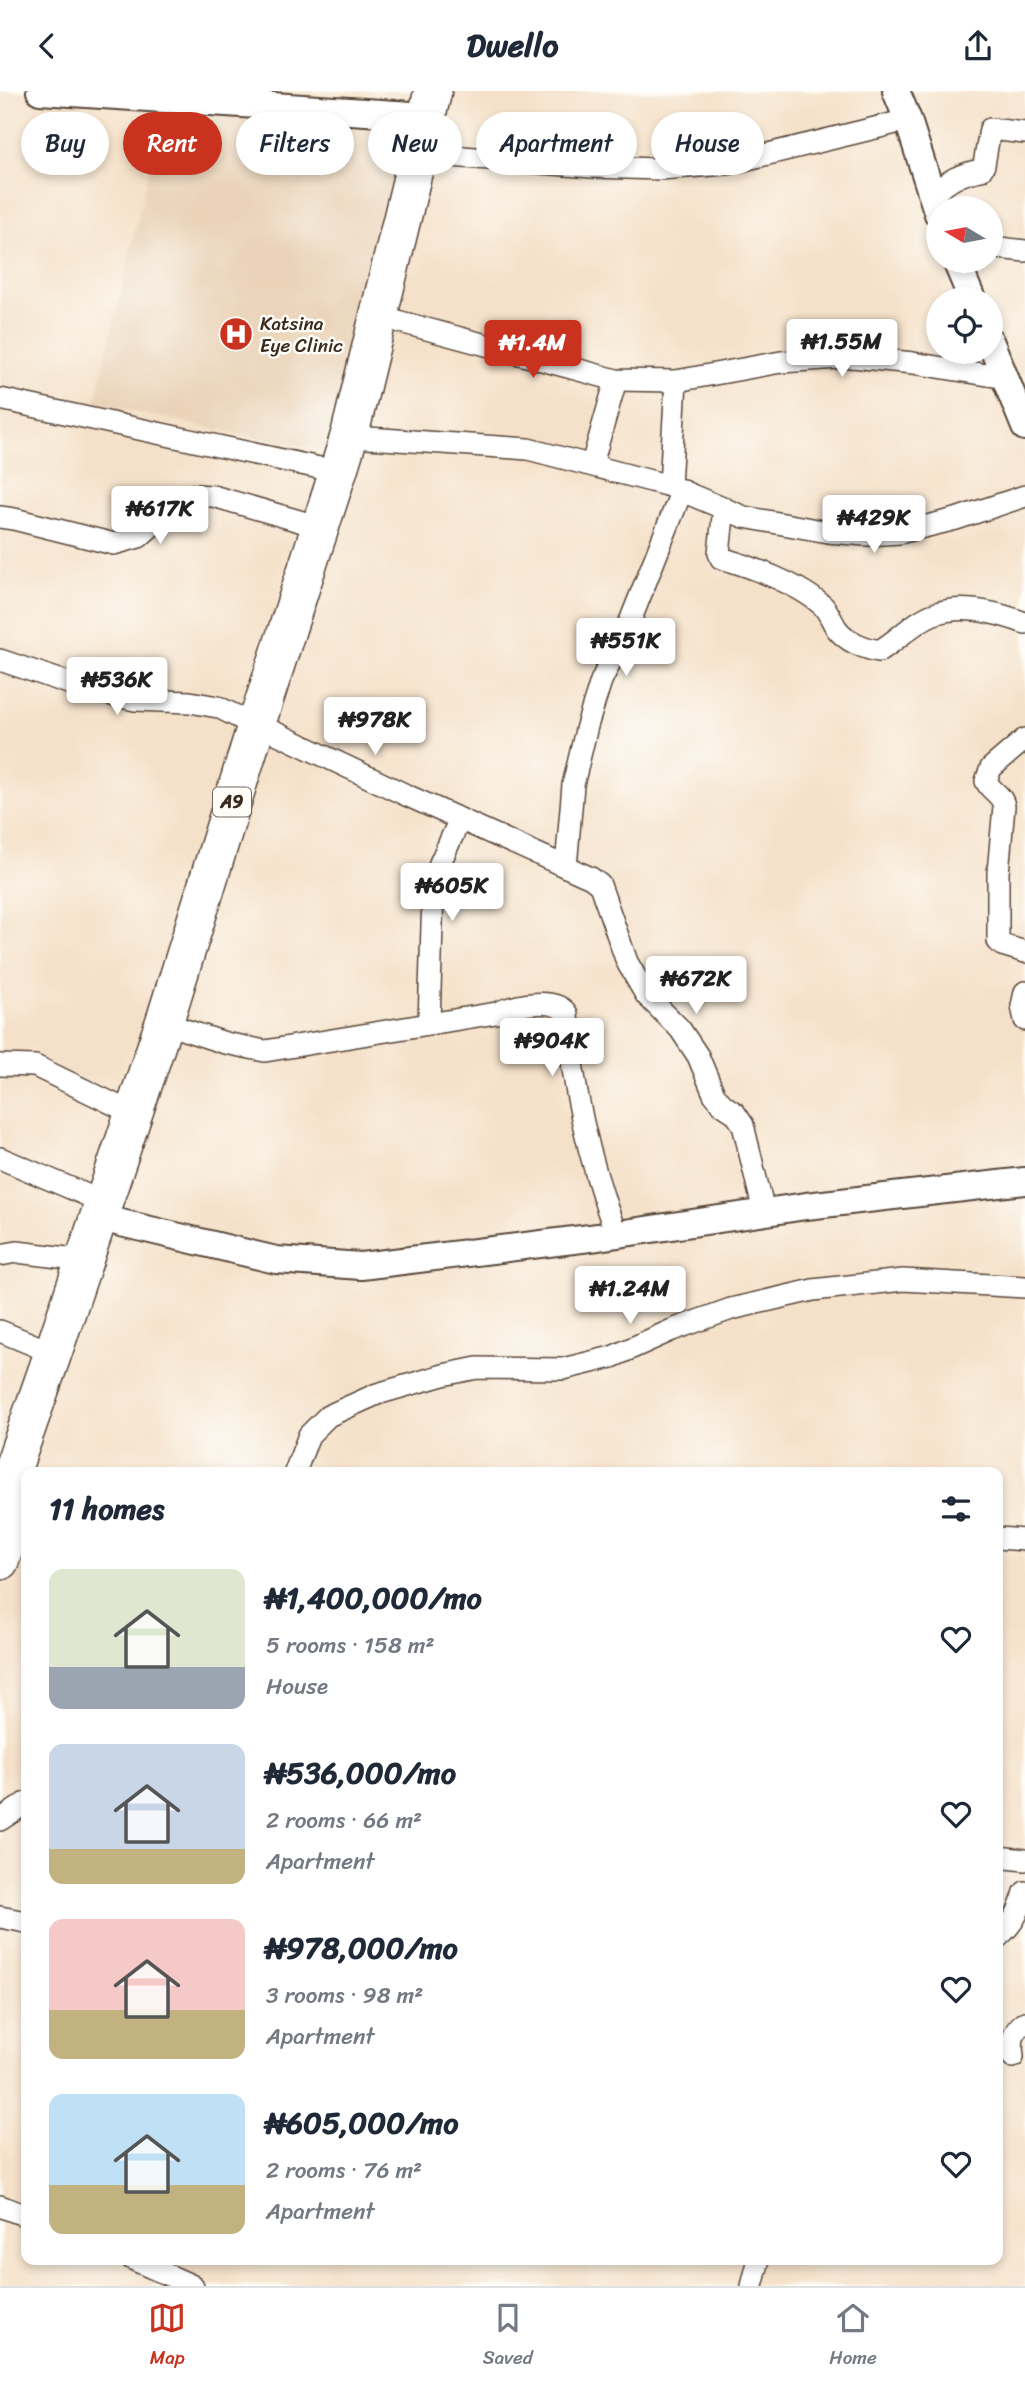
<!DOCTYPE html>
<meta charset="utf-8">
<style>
body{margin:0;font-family:Sriracha,sans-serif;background:#f6f6f7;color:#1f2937;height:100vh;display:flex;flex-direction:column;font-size:26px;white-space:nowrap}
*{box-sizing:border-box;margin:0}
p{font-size:23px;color:#747a83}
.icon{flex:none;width:38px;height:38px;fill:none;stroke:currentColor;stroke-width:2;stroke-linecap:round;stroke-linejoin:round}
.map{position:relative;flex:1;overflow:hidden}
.panel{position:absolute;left:21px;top:1376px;width:982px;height:798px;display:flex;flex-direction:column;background:#fff;border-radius:14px;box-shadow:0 4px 10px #0003}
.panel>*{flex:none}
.banner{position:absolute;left:21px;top:21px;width:984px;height:63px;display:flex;gap:14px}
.needle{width:46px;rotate:280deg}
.tools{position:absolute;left:926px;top:105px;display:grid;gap:14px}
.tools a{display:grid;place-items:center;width:77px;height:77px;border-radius:50%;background:#fff;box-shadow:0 4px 10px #0003;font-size:35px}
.price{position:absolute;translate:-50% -60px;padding:0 16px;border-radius:7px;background:#fff;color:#222;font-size:23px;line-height:46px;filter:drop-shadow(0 2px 4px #0008)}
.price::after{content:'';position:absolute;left:50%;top:42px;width:21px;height:16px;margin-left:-10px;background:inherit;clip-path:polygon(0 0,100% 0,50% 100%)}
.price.selected{background:#c8321e;color:#fff}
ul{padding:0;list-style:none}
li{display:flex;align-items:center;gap:21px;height:175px;padding:0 28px}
li span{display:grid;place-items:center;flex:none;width:196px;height:140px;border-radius:14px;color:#555}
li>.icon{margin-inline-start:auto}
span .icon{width:84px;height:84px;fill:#fffc;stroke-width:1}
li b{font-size:30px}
h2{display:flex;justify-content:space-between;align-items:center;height:84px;padding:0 28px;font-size:30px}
.pill{padding:0 24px;border-radius:32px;background:#fff;box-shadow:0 4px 10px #0003;font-size:24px;line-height:63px}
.pill.selected{background:#c8321e;color:#fff}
header{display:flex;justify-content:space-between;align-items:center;height:91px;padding:0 28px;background:#fff;font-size:32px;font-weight:700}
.dock{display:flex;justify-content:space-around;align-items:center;height:98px;border-top:2px solid #e0e1e3;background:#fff;font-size:19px;color:#747a83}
.dock a{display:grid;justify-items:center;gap:4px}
.dock .selected{color:#c8321e}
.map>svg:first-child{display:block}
</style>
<header><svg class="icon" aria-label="back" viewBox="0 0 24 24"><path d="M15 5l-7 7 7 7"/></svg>Dwello<svg class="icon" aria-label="share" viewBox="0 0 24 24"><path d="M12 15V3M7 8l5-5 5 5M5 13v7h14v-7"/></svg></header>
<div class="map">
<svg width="1025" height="2195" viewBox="0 0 1025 2195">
<rect width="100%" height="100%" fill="#fdfcf7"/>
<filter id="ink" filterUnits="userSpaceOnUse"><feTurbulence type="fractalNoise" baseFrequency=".0143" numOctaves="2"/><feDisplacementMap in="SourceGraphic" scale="14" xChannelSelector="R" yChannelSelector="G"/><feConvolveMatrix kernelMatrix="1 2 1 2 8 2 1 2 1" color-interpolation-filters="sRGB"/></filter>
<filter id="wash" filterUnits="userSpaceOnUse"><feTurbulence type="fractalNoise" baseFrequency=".00686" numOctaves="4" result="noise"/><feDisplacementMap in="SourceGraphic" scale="28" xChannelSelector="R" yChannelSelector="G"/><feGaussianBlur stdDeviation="1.57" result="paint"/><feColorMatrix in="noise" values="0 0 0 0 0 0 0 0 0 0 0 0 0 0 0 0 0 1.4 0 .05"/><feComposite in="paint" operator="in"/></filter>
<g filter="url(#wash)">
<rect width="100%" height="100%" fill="#f5e1c9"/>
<polygon fill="#ead3b8" points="162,23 419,25 382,173 323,358 228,341 95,312"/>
</g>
<g filter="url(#ink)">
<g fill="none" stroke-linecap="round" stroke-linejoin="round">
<g stroke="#574538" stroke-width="24">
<g id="minor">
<polyline points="437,64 592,76 660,78 727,73 908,29"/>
<path d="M931,104C949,90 958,83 981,79L984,74L990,38L1025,42"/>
<polyline points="990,156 1025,160"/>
<polyline points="397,230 616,289 676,290 781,271 853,266 913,272 1006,287"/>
<polyline points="0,308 338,381"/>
<polyline points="368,347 528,358 670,395 744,426 828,441 866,444 899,442 956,428 1025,405"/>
<polyline points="592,373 616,289"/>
<polyline points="670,395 676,290"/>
<path d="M724,417L719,462L721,467C752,476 799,493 823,515C829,521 832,531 837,538C846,550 865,558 879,560C897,550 914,530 934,523C962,513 998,522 1025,532"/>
<polyline points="0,426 14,428 114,453 139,446 178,411 193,404 213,405 320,436"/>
<polyline points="0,569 89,599 135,609 190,611 218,616 256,635"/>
<polyline points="274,641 406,704 591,787 600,794 627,871 646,904 680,938 698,965 714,1003 723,1014 735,1022 743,1034 764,1121"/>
<path d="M1025,648L991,677L986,690C990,700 1002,703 1004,715L998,782V850L1002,854L1025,861"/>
<polyline points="566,776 573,694 587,635 601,590 631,528 682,399"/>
<polyline points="1025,901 1022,915 1025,929"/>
<polyline points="429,932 433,802 440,772 460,728"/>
<path d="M182,938L225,952L265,960L496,922C513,915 555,904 567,923C572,998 590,1072 616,1143"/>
<polyline points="0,974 35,975 132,1022"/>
<polyline points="0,1067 103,1111"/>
<polyline points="0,1164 17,1161 84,1169"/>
<polyline points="0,1240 53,1262"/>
<polyline points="295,1381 309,1344 328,1325 377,1303 443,1284 477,1277 563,1278 612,1266 672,1239 731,1218 813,1199 903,1189 1025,1196"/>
<polyline points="998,1447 1025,1449"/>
<polyline points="0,1729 26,1712"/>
<polyline points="998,1766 1025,1769"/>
<polyline points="0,1826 26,1831"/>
<path d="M998,1846C1014,1832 1019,1821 1025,1801"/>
<path d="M1013,1966C1011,1951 1012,1940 1025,1931"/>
<polyline points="0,2115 26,2125"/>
<polyline points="132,2168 193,2195"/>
<polyline points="752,2195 759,2168"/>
</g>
</g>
<g stroke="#574538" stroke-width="30">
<g id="tertiary">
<polyline points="40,0 427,25"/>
<polyline points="896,0 908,29 938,123"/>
<polyline points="956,170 972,208"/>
<polyline points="990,250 1025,336"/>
<polyline points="117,1131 276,1169 361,1175 598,1146 806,1115 1025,1090"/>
</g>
</g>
<g stroke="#574538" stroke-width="40">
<g id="trunk">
<polyline points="0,1414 53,1262 166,926 256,635 338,381 350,342 433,0"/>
<polyline points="0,1470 26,1395"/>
</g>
</g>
<use href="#minor" stroke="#fff" stroke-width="21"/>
<use href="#tertiary" stroke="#fff" stroke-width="26"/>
<use href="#trunk" stroke="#fff" stroke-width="37"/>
</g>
</g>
<defs>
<g id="hospital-disc" transform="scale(1.75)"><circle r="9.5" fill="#c8321e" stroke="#fdfcf7"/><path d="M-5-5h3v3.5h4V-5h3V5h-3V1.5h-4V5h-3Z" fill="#fff"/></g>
</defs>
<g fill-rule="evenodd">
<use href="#hospital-disc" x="236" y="243"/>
</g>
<g text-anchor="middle" stroke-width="5" stroke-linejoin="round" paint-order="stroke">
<rect fill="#fdfcf7" stroke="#75695f" stroke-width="2" x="213" y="696.5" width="38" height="29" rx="5"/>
<g font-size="18" font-weight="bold" fill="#3b2a1e">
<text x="232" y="717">A9</text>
</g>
<g font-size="19" fill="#3b2a1e" stroke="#fdfcf7" text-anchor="start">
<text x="260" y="239">Katsina<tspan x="260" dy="22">Eye Clinic</tspan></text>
</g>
</g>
</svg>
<div class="tools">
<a><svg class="needle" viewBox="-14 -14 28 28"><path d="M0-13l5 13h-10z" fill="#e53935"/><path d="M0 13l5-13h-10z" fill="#747a83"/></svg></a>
<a><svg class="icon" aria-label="locate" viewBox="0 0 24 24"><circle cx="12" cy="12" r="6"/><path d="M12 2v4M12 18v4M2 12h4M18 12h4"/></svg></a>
</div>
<b class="price" style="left:842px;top:288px">₦1.55M</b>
<b class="price selected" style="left:533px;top:289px">₦1.4M</b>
<b class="price" style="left:160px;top:455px">₦617K</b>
<b class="price" style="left:874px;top:464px">₦429K</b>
<b class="price" style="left:626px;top:587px">₦551K</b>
<b class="price" style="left:117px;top:626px">₦536K</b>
<b class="price" style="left:375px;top:666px">₦978K</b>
<b class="price" style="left:452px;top:832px">₦605K</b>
<b class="price" style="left:696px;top:925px">₦672K</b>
<b class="price" style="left:552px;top:987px">₦904K</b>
<b class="price" style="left:630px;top:1235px">₦1.24M</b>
<div class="banner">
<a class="pill">Buy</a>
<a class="pill selected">Rent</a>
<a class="pill">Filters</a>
<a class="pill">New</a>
<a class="pill">Apartment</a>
<a class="pill">House</a>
</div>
<section class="panel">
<h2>11 homes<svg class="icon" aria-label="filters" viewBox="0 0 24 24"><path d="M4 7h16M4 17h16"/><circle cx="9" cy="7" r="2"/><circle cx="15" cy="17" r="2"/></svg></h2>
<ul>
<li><span style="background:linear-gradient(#dfe7d0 70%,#9aa5b1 0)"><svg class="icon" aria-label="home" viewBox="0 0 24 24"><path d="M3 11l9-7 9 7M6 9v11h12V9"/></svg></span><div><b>₦1,400,000/mo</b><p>5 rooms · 158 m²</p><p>House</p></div><svg class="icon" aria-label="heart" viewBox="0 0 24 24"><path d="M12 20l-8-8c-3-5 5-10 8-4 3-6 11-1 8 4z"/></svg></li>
<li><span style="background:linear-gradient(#c9d6e8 75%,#c2b280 0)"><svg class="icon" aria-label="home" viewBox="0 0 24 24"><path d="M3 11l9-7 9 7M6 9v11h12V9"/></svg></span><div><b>₦536,000/mo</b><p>2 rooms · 66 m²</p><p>Apartment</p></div><svg class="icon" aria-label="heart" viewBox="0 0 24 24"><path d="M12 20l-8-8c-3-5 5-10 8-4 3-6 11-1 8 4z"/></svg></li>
<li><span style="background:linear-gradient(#f6c9c9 65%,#c2b280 0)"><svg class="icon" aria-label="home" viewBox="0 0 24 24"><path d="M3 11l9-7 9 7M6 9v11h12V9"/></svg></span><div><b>₦978,000/mo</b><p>3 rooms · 98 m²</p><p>Apartment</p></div><svg class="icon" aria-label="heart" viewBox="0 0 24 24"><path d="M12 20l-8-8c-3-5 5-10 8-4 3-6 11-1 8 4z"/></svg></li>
<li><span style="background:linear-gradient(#bfe0f5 65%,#c2b280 0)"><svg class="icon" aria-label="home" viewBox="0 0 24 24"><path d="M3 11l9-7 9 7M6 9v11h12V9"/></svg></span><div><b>₦605,000/mo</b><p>2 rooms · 76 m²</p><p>Apartment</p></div><svg class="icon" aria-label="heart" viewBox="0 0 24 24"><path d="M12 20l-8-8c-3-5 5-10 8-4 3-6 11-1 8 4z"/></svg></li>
</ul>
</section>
</div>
<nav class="dock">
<a class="selected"><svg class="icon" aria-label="map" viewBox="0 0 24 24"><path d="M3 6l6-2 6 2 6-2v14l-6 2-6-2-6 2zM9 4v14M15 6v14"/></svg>Map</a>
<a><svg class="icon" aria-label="saved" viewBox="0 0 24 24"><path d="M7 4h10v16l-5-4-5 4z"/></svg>Saved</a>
<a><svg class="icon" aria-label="home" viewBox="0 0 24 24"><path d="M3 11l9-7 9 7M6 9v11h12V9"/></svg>Home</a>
</nav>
